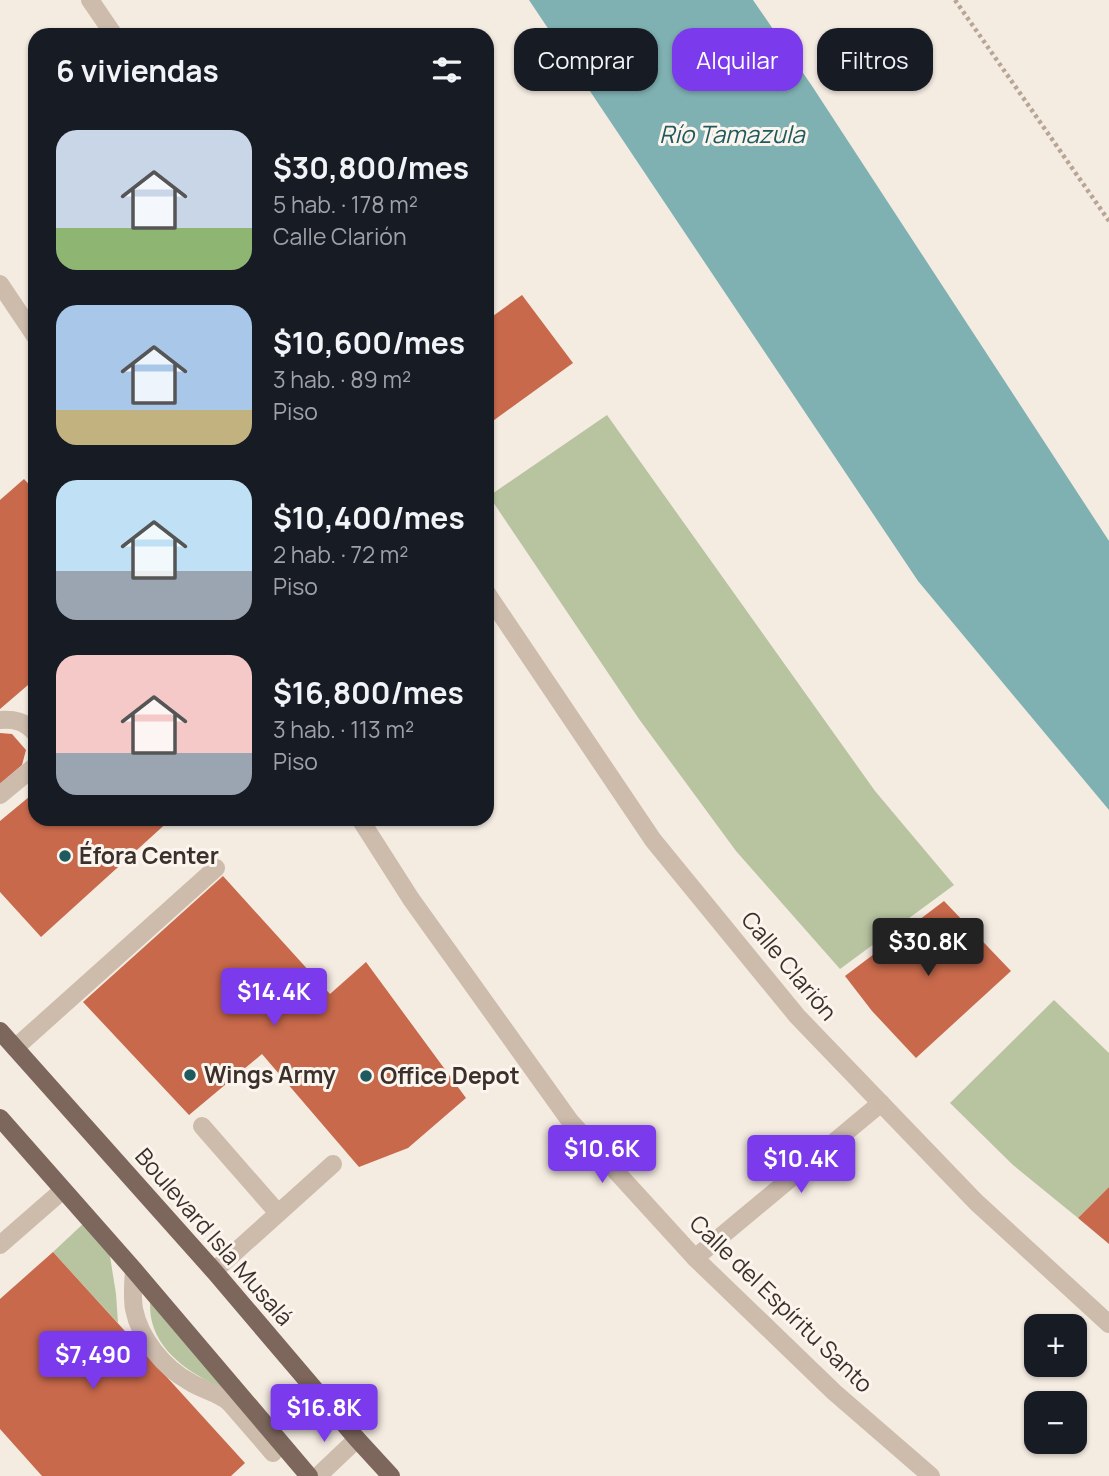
<!DOCTYPE html>
<html lang="es">
<meta charset="utf-8">
<style>
body{margin:0;font-family:Manrope,sans-serif;background:#20242c;color:#f1f3f6;height:100vh;display:flex;flex-direction:column;font-size:26px;white-space:nowrap}
*{box-sizing:border-box;margin:0}
p{font-size:23px;color:#9ea1a6}
.icon{flex:none;width:38px;height:38px;fill:none;stroke:currentColor;stroke-width:2;stroke-linecap:round;stroke-linejoin:round}
.map{position:relative;flex:1;overflow:hidden}
.side{position:absolute;left:28px;top:28px;width:466px;height:798px;display:flex;flex-direction:column;background:#171b24;border-radius:21px;box-shadow:0 2px 5px #0004}
.side>*{flex:none}
.guide{position:absolute;left:514px;top:28px;width:488px;height:63px;display:flex;gap:14px}
.controls{position:absolute;left:1024px;top:1314px;display:grid;gap:14px}
.controls a{display:grid;place-items:center;width:63px;height:63px;border-radius:14px;background:#171b24;box-shadow:0 2px 5px #0004;font-size:35px}
.price{position:absolute;translate:-50% -60px;padding:0 16px;border-radius:7px;background:#7c3aed;color:#fff;font-size:23px;line-height:46px;filter:drop-shadow(0 2px 4px #0008)}
.price::after{content:'';position:absolute;left:50%;top:42px;width:21px;height:16px;margin-left:-10px;background:inherit;clip-path:polygon(0 0,100% 0,50% 100%)}
.price.current{background:#222;color:#fff}
ul{padding:0;list-style:none}
li{display:flex;align-items:center;gap:21px;height:175px;padding:0 28px}
li span{display:grid;place-items:center;flex:none;width:196px;height:140px;border-radius:21px;color:#555}
li>.icon{margin-inline-start:auto}
span .icon{width:84px;height:84px;fill:#fffc;stroke-width:1}
li b{font-size:30px}
h2{display:flex;justify-content:space-between;align-items:center;height:84px;padding:0 28px;font-size:30px}
.pill{padding:0 24px;border-radius:21px;background:#171b24;box-shadow:0 2px 5px #0004;font-size:24px;line-height:63px}
.pill.current{background:#7c3aed;color:#fff}
.map>svg:first-child{display:block}
</style>
<div class="map">
<svg width="1109" height="1476" viewBox="0 0 1109 1476">
<rect width="100%" height="100%" fill="#f4ebe1"/>
<g fill="#b8c4a0">
<polygon points="607,415 875,791 954,885 840,969 736,851 639,719 489,496"/>
<polygon points="1054,1000 1109,1053 1109,1187 1078,1218 1013,1165 950,1103"/>
<polygon points="84,1223 109,1250 116,1294 118,1323 53,1252"/>
<path d="M150,1299L228,1391C197,1377 161,1357 152,1322C150,1315 150,1307 150,1299Z"/>
</g>
<polygon fill="#7fb0b2" points="529,0 753,0 812,86 1109,541 1109,810 918,581"/>
<g fill="#c8694b">
<polygon points="522,295 573,363 486,426 486,321"/>
<polygon points="24,479 35,491 35,679 0,709 0,500"/>
<polygon points="0,733 12,734 26,750 22,765 0,784"/>
<polygon points="35,792 35,819 171,819 41,937 0,892 0,821"/>
<polygon points="223,876 330,994 366,962 466,1098 408,1148 359,1167 262,1054 189,1115 83,1002"/>
<polygon points="944,901 1011,971 916,1058 872,1011 845,976"/>
<polygon points="1109,1187 1109,1244 1078,1218"/>
<polygon points="53,1252 245,1463 231,1476 42,1476 0,1429 0,1299"/>
</g>
<g fill="none" stroke-linecap="round" stroke-linejoin="round">
<polyline stroke="#b9a596" stroke-width="4.5" stroke-dasharray="3.5 3.5" stroke-linecap="butt" points="955,0 1109,221"/>
<g stroke="#cdbbac" stroke-width="18">
<polyline points="90,0 114,35"/>
<polyline points="0,284 35,336"/>
<polyline points="486,592 653,840 797,1016 976,1202 1109,1324"/>
<path d="M0,720C14,719 25,721 35,733"/>
<polyline points="0,795 35,766"/>
<polyline points="360,819 411,899 570,1121 695,1258 834,1392 931,1476"/>
<polyline points="15,1048 216,868"/>
<polyline points="202,1126 278,1213"/>
<polyline points="0,1245 63,1190"/>
<polyline points="695,1258 881,1103"/>
<path d="M134,1270C133,1283 132,1297 134,1309C140,1339 164,1368 190,1382C203,1390 218,1393 229,1402L239,1395"/>
<polyline points="214,1271 333,1164"/>
<polyline points="229,1402 273,1453"/>
<polyline points="318,1476 357,1439"/>
</g>
<g stroke="#7d675c" stroke-width="18">
<polyline points="0,1031 214,1271 357,1439 391,1476"/>
<polyline points="0,1118 134,1270 309,1476"/>
</g>
</g>
<g fill="#1f5a5e" stroke="#fbf5ee" stroke-width="2.5">
<circle cx="65" cy="856" r="7"/>
<circle cx="190" cy="1075" r="7"/>
<circle cx="366" cy="1076" r="7"/>
</g>
<g text-anchor="middle" stroke-width="6" stroke-linejoin="round" paint-order="stroke">
<g font-size="23" font-weight="bold" fill="#3b302b" stroke="#fbf5ee" text-anchor="start">
<text x="79" y="864">Éfora Center</text>
<text x="204" y="1083">Wings Army</text>
<text x="380" y="1084">Office Depot</text>
</g>
<g font-size="23" fill="#3b302b" stroke="#fbf5ee">
<text transform="translate(789 966) rotate(50)" y="8">Calle Clarión</text>
<text transform="translate(214 1237) rotate(49)" y="8">Boulevard Isla Musalá</text>
<text transform="translate(781 1304) rotate(44)" y="8">Calle del Espíritu Santo</text>
</g>
<g font-size="24" font-style="italic" fill="#1f5a5e" stroke="#fbf5ee">
<text x="732" y="143">Río Tamazula</text>
</g>
</g>
</svg>
<div class="controls">
<a>+</a>
<a>−</a>
</div>
<b class="price current" style="left:928px;top:978px">$30.8K</b>
<b class="price" style="left:274px;top:1028px">$14.4K</b>
<b class="price" style="left:602px;top:1185px">$10.6K</b>
<b class="price" style="left:801px;top:1195px">$10.4K</b>
<b class="price" style="left:93px;top:1391px">$7,490</b>
<b class="price" style="left:324px;top:1444px">$16.8K</b>
<div class="guide">
<a class="pill">Comprar</a>
<a class="pill current">Alquilar</a>
<a class="pill">Filtros</a>
</div>
<section class="side">
<h2>6 viviendas<svg class="icon" aria-label="filters" viewBox="0 0 24 24"><path d="M4 7h16M4 17h16"/><circle cx="9" cy="7" r="2"/><circle cx="15" cy="17" r="2"/></svg></h2>
<ul>
<li><span style="background:linear-gradient(#c9d6e8 70%,#8fb573 0)"><svg class="icon" aria-label="home" viewBox="0 0 24 24"><path d="M3 11l9-7 9 7M6 9v11h12V9"/></svg></span><div><b>$30,800/mes</b><p>5 hab. · 178 m²</p><p>Calle Clarión</p></div></li>
<li><span style="background:linear-gradient(#a9c7e8 75%,#c2b280 0)"><svg class="icon" aria-label="home" viewBox="0 0 24 24"><path d="M3 11l9-7 9 7M6 9v11h12V9"/></svg></span><div><b>$10,600/mes</b><p>3 hab. · 89 m²</p><p>Piso</p></div></li>
<li><span style="background:linear-gradient(#bfe0f5 65%,#9aa5b1 0)"><svg class="icon" aria-label="home" viewBox="0 0 24 24"><path d="M3 11l9-7 9 7M6 9v11h12V9"/></svg></span><div><b>$10,400/mes</b><p>2 hab. · 72 m²</p><p>Piso</p></div></li>
<li><span style="background:linear-gradient(#f6c9c9 70%,#9aa5b1 0)"><svg class="icon" aria-label="home" viewBox="0 0 24 24"><path d="M3 11l9-7 9 7M6 9v11h12V9"/></svg></span><div><b>$16,800/mes</b><p>3 hab. · 113 m²</p><p>Piso</p></div></li>
</ul>
</section>
</div>
